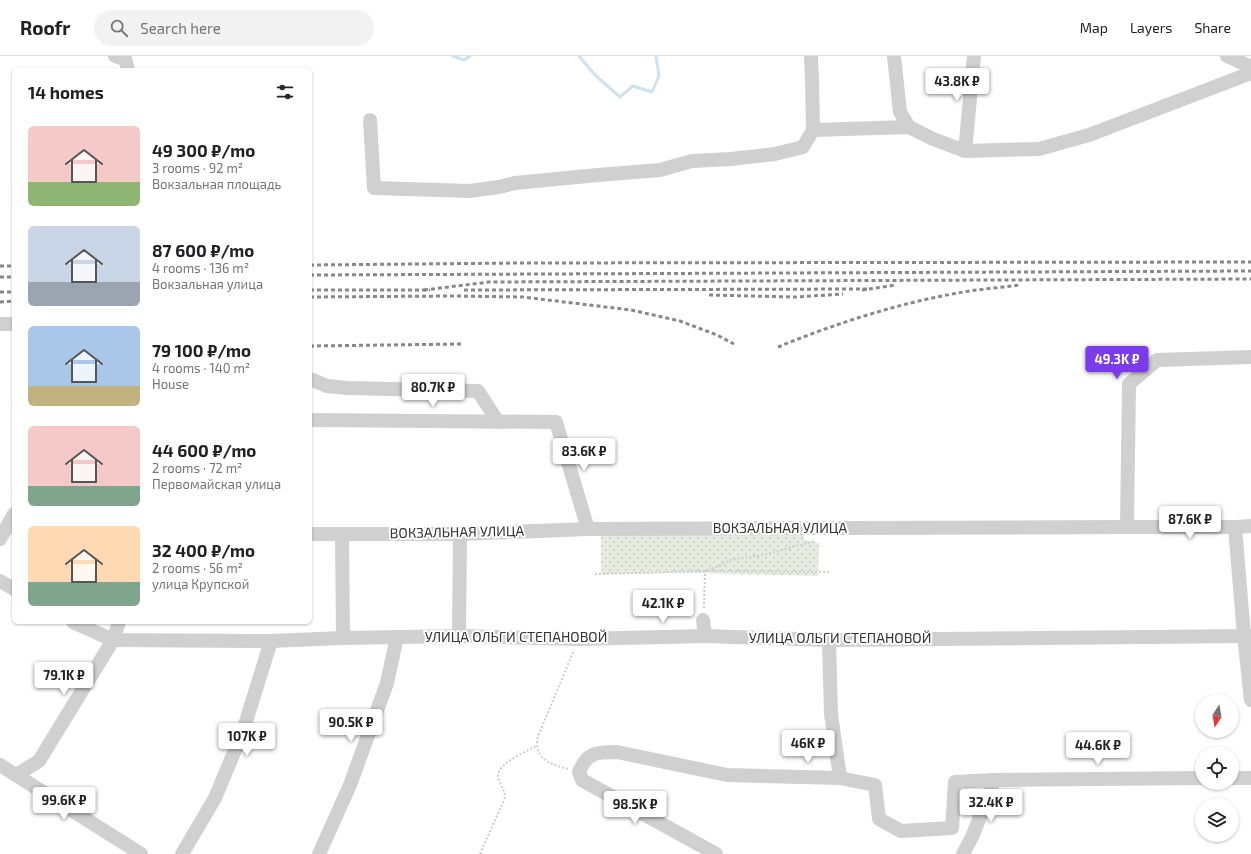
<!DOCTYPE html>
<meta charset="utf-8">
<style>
body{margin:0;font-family:"Exo 2",sans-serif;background:#f2f2f2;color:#202124;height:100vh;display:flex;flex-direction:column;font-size:15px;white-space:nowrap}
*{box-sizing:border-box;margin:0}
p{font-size:13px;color:#757577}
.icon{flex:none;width:22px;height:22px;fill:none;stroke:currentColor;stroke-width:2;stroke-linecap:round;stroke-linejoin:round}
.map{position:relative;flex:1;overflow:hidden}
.sheet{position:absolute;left:12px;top:12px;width:300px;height:556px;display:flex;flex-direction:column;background:#fff;border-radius:6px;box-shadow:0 1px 3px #0004}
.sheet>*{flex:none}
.needle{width:26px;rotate:191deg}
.controls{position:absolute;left:1195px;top:638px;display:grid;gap:8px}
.controls a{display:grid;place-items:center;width:44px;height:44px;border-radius:50%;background:#fff;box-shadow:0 1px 3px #0004;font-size:20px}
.price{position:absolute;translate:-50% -34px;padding:0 9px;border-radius:4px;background:#fff;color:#222;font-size:13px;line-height:26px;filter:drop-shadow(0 1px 2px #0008)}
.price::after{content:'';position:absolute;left:50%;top:24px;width:12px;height:9px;margin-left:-6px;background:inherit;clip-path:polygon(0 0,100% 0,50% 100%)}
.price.active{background:#7c3aed;color:#fff}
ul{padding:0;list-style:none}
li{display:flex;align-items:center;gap:12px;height:100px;padding:0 16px}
li span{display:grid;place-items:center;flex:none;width:112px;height:80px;border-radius:6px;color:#555}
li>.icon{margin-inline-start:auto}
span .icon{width:48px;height:48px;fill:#fffc;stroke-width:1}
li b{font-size:17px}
h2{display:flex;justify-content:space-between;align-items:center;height:48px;padding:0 16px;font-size:17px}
header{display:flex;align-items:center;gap:24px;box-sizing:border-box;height:56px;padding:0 20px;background:#fff;border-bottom:1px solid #e0e0e0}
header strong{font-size:19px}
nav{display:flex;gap:22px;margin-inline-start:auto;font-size:14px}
.search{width:280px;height:36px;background:#f2f2f2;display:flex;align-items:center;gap:10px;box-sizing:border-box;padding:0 14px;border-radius:22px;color:#757577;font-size:15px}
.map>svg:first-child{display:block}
</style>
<header>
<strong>Roofr</strong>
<div class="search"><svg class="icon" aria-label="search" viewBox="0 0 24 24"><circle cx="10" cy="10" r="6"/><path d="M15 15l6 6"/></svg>Search here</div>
<nav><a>Map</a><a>Layers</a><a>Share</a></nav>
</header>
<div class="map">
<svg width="1251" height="798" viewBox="0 0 1251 798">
<defs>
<pattern id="grass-dots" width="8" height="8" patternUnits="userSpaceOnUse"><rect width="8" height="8" fill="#e6ecdf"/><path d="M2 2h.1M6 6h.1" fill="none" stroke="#c6cbc0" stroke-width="1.8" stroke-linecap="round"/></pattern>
</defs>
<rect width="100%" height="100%" fill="#fff"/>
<polygon fill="url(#grass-dots)" points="804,476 804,484 819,487 818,520 699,517 601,518 601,477"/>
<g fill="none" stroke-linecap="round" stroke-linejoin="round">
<g stroke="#cfe2ee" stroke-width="3">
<polyline points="453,0 464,4 470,0"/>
<polyline points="579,0 595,19 620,41 633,30 652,36 659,20 656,0"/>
</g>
<g stroke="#cdcdcd" stroke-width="2" stroke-dasharray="2 2" stroke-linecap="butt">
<polyline points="595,518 705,515 829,516"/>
<polyline points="704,552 705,515 719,510 730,504 768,498 814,485"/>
<path d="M568,713C549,708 531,701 539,678L574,594"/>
<path d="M480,798L505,742C505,734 500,729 498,721C496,708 526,696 536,690"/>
</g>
<g stroke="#d0d0d0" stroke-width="14">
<polyline points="115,0 125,3 128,14"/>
<polyline points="811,0 812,23 813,74"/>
<polyline points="894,0 900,56 909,71"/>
<polyline points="1227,0 1251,11"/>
<polyline points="370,64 374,132 469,135 499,131 515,127 598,119 660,114 692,105 731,103 775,98 803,91 813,74"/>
<polyline points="813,74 909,71 933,83 965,95 1039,93 1089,79 1251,17"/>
<polyline points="965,95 974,0"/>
<polyline points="0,268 14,268"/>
<polyline points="310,323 327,330 347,332 478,335 498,366"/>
<polyline points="310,364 556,366 588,473"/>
<polyline points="1127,471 1129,328 1157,304 1251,301"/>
<polyline points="1235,471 1244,580 1251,644"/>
<polyline points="310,478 460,478 588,473 1127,471 1235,471 1251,470"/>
<polyline points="342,478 343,582"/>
<polyline points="0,483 14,458"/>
<polyline points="0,525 14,533"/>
<polyline points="703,564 705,580"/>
<polyline points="73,566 113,584 271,585 343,582 459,580 578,583 705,580 829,584 1251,580"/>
<polyline points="459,580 460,478"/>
<polyline points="829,584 831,658 840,722"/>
<polyline points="0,709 141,798"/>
<polyline points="16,719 39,705 113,584 119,566"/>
<polyline points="1232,722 1251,722"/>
<polyline points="182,798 215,742 243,675 271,585"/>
<polyline points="319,798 350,729 387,627 397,581"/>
<path d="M716,798L582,724L579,716C587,696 597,696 617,696L727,719L840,722L875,729L879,763L901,775L952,772L955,726L994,724L1202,722"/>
<polyline points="963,798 973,779 994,724"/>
</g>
<g stroke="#888" stroke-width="3" stroke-dasharray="4 3" stroke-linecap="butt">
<polyline points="310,209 520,207 1251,206"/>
<polyline points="0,210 14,210"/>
<polyline points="310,219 1251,215"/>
<polyline points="0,221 14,221"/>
<polyline points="310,234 430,234"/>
<polyline points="424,234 489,226 1251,223"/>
<polyline points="464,234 868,233"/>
<polyline points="862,234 896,229"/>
<polyline points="0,236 14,236"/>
<polyline points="709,239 795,241 843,238"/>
<polyline points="310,241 453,240 523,241 631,254 680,265 717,279 734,288"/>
<polyline points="0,246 14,245"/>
<polyline points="310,290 462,288"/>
<path d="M778,291C834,268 899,247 958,237C978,233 999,232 1019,229"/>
</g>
</g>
<g text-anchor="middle" stroke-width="4" stroke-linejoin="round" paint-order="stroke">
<g font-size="14" fill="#333" stroke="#fff">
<text x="780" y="477">ВОКЗАЛЬНАЯ УЛИЦА</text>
<text transform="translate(457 476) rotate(-1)" y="5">ВОКЗАЛЬНАЯ УЛИЦА</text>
<text x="516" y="586">УЛИЦА ОЛЬГИ СТЕПАНОВОЙ</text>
<text x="840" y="587">УЛИЦА ОЛЬГИ СТЕПАНОВОЙ</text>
</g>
</g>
</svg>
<div class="controls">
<a><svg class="needle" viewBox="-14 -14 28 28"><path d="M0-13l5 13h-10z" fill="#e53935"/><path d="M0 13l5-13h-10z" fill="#757577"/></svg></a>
<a><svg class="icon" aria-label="locate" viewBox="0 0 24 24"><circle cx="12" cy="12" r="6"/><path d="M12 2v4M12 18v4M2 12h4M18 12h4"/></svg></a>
<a><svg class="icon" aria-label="layers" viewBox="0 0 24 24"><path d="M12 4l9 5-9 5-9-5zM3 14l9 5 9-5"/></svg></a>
</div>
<b class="price" style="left:957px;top:46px">43.8K ₽</b>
<b class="price active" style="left:1117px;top:324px">49.3K ₽</b>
<b class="price" style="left:433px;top:352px">80.7K ₽</b>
<b class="price" style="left:584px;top:416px">83.6K ₽</b>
<b class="price" style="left:1190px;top:484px">87.6K ₽</b>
<b class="price" style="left:663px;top:568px">42.1K ₽</b>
<b class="price" style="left:64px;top:640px">79.1K ₽</b>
<b class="price" style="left:351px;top:687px">90.5K ₽</b>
<b class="price" style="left:247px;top:701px">107K ₽</b>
<b class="price" style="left:808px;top:708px">46K ₽</b>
<b class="price" style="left:1098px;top:710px">44.6K ₽</b>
<b class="price" style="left:64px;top:765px">99.6K ₽</b>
<b class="price" style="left:991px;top:767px">32.4K ₽</b>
<b class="price" style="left:635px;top:769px">98.5K ₽</b>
<section class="sheet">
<h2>14 homes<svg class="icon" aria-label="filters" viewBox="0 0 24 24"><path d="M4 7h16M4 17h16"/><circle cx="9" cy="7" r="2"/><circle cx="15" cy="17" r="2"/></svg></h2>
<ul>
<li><span style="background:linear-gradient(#f6c9c9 70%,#8fb573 0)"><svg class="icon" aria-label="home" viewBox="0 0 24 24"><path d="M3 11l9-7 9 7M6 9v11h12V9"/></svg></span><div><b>49 300 ₽/mo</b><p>3 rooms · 92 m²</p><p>Вокзальная площадь</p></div></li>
<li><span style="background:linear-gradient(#c9d6e8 70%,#9aa5b1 0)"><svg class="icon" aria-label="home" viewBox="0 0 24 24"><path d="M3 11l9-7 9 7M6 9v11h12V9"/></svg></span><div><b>87 600 ₽/mo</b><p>4 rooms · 136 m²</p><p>Вокзальная улица</p></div></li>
<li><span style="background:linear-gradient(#a9c7e8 75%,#c2b280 0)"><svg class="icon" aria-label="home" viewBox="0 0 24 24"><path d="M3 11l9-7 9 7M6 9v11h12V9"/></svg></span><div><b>79 100 ₽/mo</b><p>4 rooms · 140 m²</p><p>House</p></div></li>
<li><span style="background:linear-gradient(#f6c9c9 75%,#7fa58c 0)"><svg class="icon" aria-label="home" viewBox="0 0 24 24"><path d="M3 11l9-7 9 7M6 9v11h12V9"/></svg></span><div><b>44 600 ₽/mo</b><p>2 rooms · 72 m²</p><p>Первомайская улица</p></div></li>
<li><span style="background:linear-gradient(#ffd9b3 70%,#7fa58c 0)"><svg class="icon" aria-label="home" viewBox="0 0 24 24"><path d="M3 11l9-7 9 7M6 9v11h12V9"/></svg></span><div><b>32 400 ₽/mo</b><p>2 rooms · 56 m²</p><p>улица Крупской</p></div></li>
</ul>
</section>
</div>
